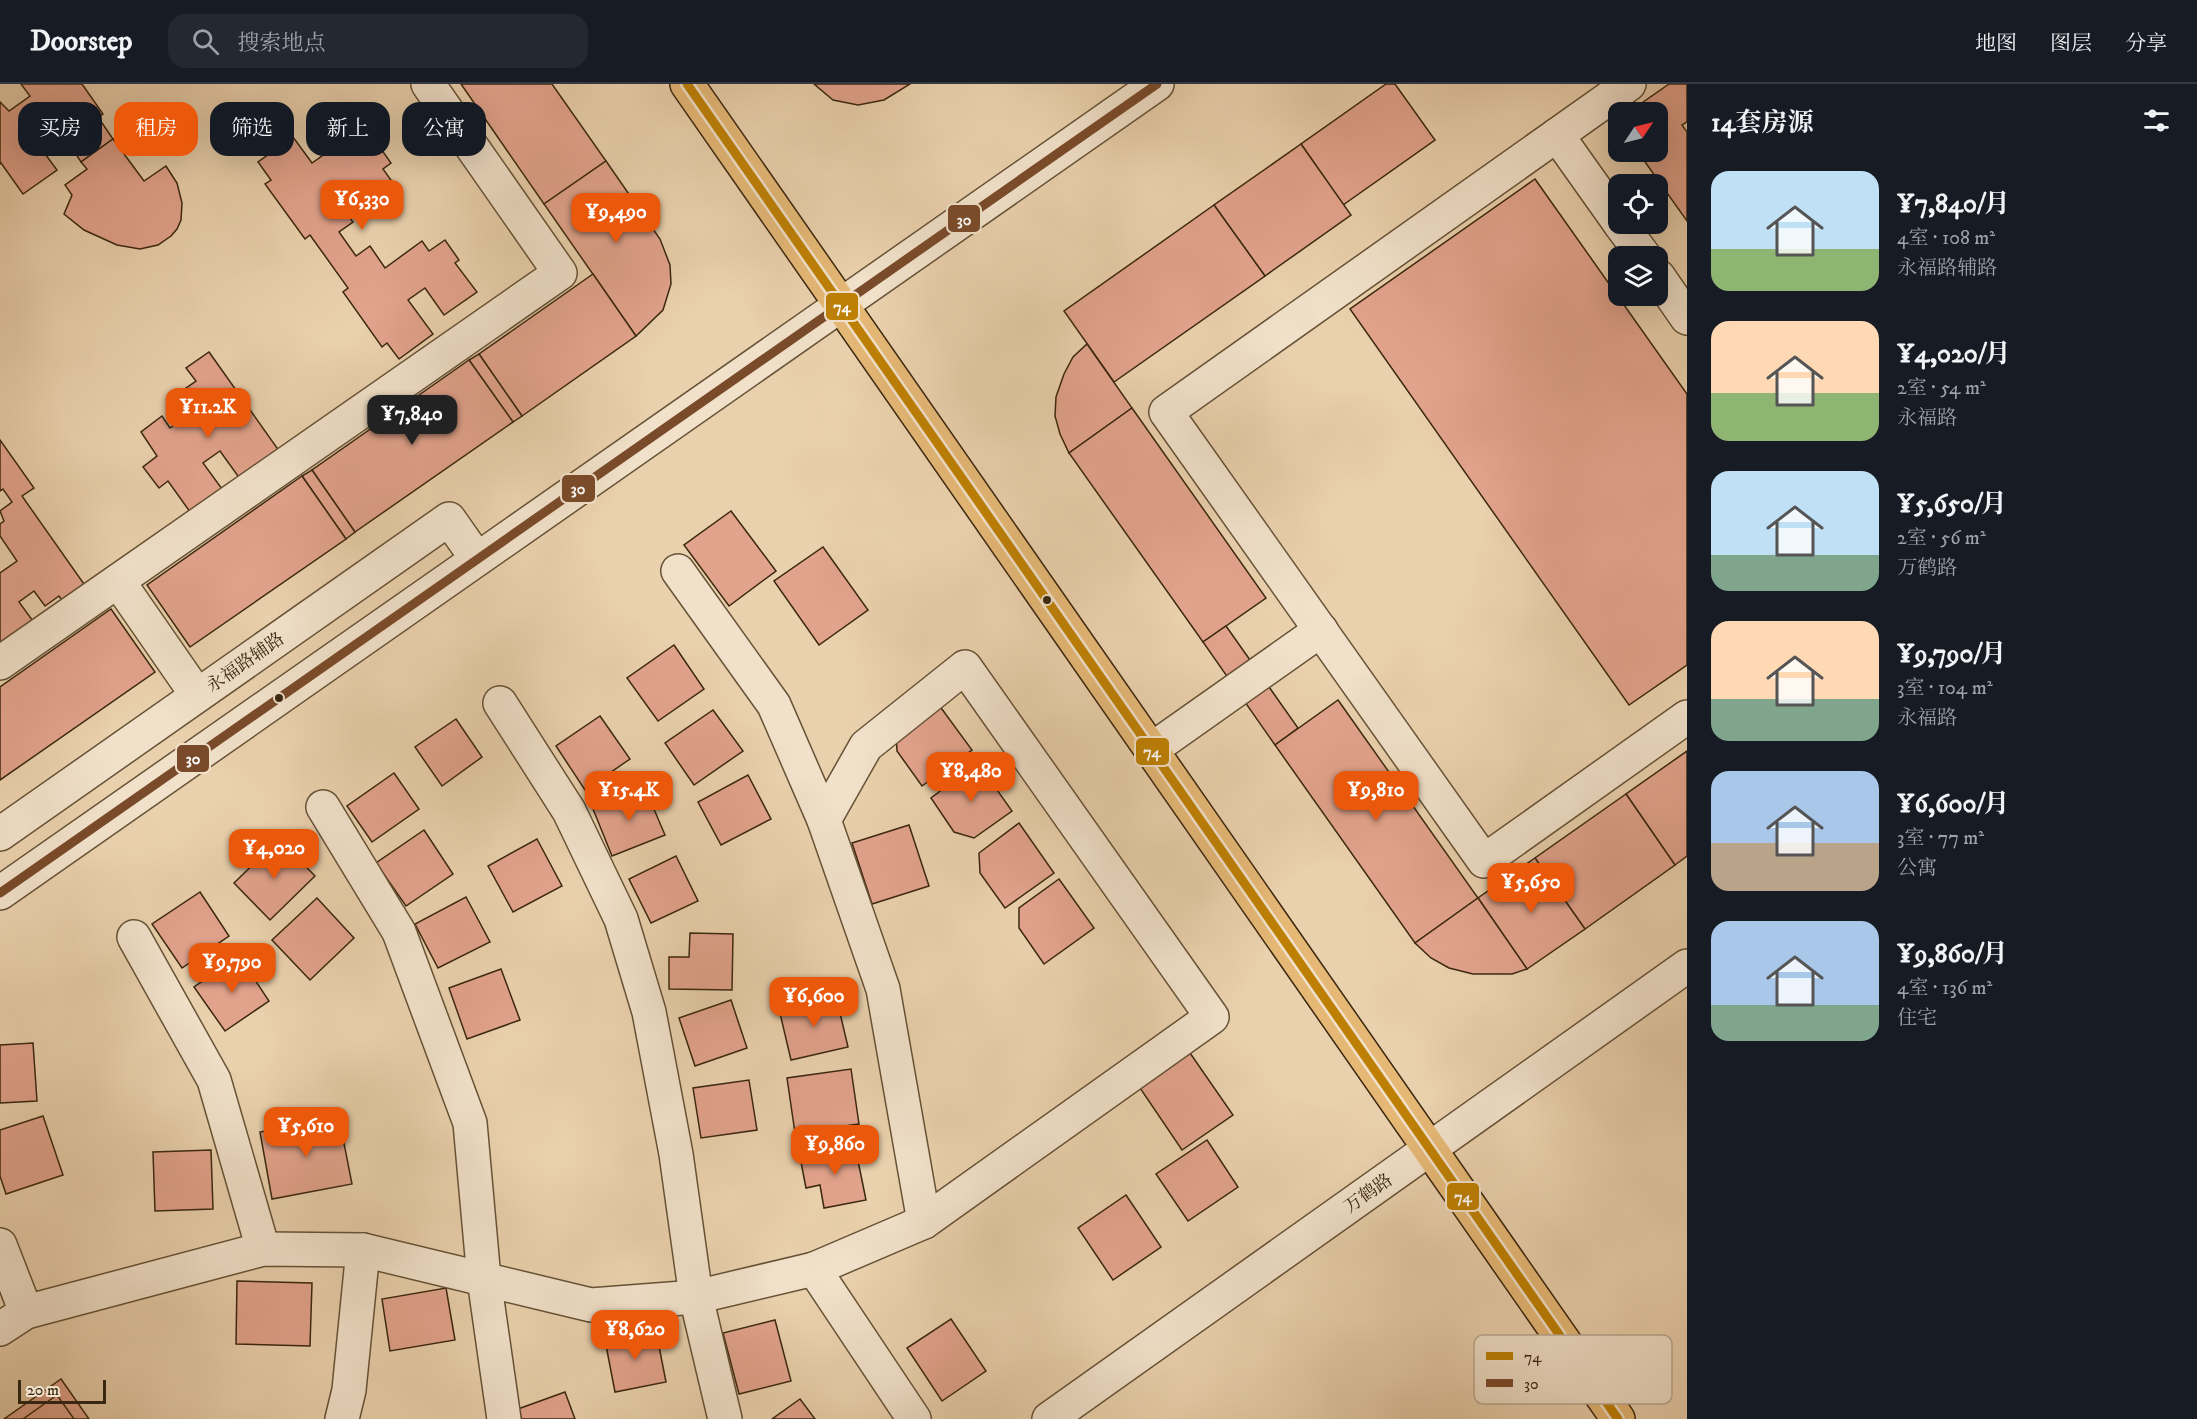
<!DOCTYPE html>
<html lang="zh">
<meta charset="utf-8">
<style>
body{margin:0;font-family:"IM FELL DW Pica","Noto Serif SC",serif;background:#242831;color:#f1f3f6;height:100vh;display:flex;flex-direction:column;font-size:22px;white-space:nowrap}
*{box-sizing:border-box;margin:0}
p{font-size:20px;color:#9ea1a6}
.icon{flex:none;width:33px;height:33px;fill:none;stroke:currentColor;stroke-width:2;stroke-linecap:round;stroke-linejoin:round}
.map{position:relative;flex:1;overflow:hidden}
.details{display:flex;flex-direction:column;background:#171b24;width:510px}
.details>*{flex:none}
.top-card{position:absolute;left:18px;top:18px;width:570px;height:54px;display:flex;gap:12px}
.needle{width:39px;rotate:55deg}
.tools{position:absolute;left:1608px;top:18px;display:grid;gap:12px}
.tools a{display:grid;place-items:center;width:60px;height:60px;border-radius:12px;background:#171b24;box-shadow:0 6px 24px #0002;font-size:30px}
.scale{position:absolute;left:18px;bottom:15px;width:88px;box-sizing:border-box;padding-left:6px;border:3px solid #3a270f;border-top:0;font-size:16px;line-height:21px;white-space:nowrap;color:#3a270f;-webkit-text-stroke:4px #f1e1ca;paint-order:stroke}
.price{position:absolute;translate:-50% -51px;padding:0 14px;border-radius:12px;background:#ea580c;color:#fff;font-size:20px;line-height:39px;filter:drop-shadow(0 2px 3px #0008)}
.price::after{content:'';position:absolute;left:50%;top:36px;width:18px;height:14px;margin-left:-9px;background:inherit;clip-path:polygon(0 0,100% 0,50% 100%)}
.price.current{background:#222;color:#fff}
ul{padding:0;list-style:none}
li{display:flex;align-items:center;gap:18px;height:150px;padding:0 24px}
li span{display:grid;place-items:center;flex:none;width:168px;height:120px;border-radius:18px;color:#555}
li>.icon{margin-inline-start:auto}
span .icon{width:72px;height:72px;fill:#fffc;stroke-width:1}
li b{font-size:26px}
h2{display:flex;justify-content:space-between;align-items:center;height:72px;padding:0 24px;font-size:26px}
.tag{padding:0 21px;border-radius:18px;background:#171b24;box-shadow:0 6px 24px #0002;font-size:21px;line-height:54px}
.tag.current{background:#ea580c;color:#fff}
header{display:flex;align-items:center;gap:36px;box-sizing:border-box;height:84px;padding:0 30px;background:#171b24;border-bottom:2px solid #363941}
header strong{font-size:28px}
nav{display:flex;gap:33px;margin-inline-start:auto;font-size:21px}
.search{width:420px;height:54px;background:#242831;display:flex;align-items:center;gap:15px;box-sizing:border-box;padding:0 21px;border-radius:18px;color:#9ea1a6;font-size:22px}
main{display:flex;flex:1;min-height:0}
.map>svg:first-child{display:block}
</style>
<header>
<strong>Doorstep</strong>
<div class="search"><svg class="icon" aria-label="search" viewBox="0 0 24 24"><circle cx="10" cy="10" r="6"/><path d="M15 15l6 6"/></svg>搜索地点</div>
<nav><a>地图</a><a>图层</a><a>分享</a></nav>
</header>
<main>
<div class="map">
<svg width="1687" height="1335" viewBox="0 0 1687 1335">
<rect width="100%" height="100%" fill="#ead1ad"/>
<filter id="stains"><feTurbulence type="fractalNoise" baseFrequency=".00333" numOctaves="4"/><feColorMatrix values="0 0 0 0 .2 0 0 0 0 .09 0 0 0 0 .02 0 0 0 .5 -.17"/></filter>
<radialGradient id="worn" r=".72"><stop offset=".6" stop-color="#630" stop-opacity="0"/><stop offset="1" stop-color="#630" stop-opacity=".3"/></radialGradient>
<g fill="#e2a38c" stroke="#3a270f" stroke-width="1.5">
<polygon points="21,0 82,0 103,30 98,33 113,55 81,78 70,61 66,64 54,47 37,59 57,86 23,110 1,79 0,80 0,18 9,27 30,12"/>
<polygon points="461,0 552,0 606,77 544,120"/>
<polygon points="814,0 910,0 884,16 858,21 833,16"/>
<polygon points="1386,0 1395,0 1435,56 1343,121 1301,60"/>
<polygon points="1669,0 1687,0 1687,38 1682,41 1687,48 1687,137 1638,68 1658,68 1658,28 1629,28"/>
<polygon points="341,19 363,48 367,45 391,79 383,85 398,106 390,112 385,105 371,115 359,97 335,114 353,138 339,148 356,172 370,162 385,184 422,157 429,167 445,156 459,176 455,179 477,208 444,231 425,204 408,216 433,250 399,275 387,259 382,263 343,208 348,204 310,151 305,155 265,100 271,96 258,78 293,53 312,79 329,67 310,41"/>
<polygon points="113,55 144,97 166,82 177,99 182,119 181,136 177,145 171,152 158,161 140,165 117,161 84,146 64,130 72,111 65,101 87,85 81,78"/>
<polygon points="1301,60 1351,131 1265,192 1214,121"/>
<polygon points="606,77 660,155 670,181 671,200 663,226 636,252 544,120"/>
<polygon points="1535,95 1687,310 1687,581 1629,621 1350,225"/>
<polygon points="1214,121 1265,192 1114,298 1064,227"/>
<polygon points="593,190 636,252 522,332 479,270"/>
<polygon points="1087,260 1132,324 1069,369 1060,350 1055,332 1056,313 1064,290 1073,273"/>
<polygon points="209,268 282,371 243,399 220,367 203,379 225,409 193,432 168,397 159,404 143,383 157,372 141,348 162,332 170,344 192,328 179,309 196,297 186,284"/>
<polygon points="479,270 522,332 513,338 469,276"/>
<polygon points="469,276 513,338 355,448 312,386"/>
<polygon points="1132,324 1266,514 1203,558 1069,369"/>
<polygon points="0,356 34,404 22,412 91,510 68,525 59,512 45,522 34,507 19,518 38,544 0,565 0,489 17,477 0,452 0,440 4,437 0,427 12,418 3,405 0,407"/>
<polygon points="312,386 355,448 346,455 302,392"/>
<polygon points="302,392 346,455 190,563 147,501"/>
<polygon points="731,427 776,487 729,522 684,461"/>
<polygon points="823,463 868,526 819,561 774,497"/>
<polygon points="111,525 155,588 0,696 0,603"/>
<polygon points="1226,542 1298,644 1275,661 1203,558"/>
<polygon points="674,561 704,605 658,637 627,594"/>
<polygon points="1338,616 1478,814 1415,859 1275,661"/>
<polygon points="936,617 972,666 922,702 897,667 896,646"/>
<polygon points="713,626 743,667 694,701 665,659"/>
<polygon points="600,632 630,675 585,706 556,662"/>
<polygon points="456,635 482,673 442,702 415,663"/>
<polygon points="1687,667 1687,772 1675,781 1626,710"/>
<polygon points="978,679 1012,727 974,754 954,748 931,714"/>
<polygon points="394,689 419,725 372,758 347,722"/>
<polygon points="748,691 771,735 721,761 698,718"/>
<polygon points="645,704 665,751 612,772 593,725"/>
<polygon points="1626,710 1675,781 1585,845 1535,774"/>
<polygon points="1019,739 1054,789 1005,824 980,789 979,769"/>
<polygon points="909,741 929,802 872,820 852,759"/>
<polygon points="424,746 453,790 406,822 376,779"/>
<polygon points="279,755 315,792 270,836 234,799"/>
<polygon points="537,755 562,802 513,828 488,782"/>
<polygon points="676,772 698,817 651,839 629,795"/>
<polygon points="1535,774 1585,845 1527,885 1478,814"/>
<polygon points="1059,795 1094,844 1044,880 1019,844 1019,824"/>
<polygon points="200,808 229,852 182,884 152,840"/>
<polygon points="466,813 490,858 438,884 415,840"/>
<polygon points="317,814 354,854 310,896 272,856"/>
<polygon points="1478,814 1527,885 1512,890 1473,890 1449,884 1431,874 1415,859"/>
<polygon points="690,849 733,850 732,906 669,905 669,873 689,873"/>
<polygon points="239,872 269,917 225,947 194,903"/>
<polygon points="501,885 520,936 467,955 449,904"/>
<polygon points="836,912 848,963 791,976 779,925"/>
<polygon points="731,916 747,964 695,982 679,934"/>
<polygon points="33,959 37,1017 0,1019 0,961"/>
<polygon points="1190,969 1233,1031 1182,1066 1140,1004"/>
<polygon points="851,985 859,1040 795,1049 787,994"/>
<polygon points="749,996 757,1046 701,1054 693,1004"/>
<polygon points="43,1032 63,1091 6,1110 0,1092 0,1046"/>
<polygon points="339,1034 352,1100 272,1115 260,1048"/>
<polygon points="1207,1056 1238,1103 1188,1137 1156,1090"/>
<polygon points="855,1062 866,1116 824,1124 820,1101 806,1104 800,1073"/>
<polygon points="211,1066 213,1125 155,1127 153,1068"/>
<polygon points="1126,1111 1161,1163 1113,1196 1078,1144"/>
<polygon points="237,1197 312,1199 310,1262 236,1260"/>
<polygon points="446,1204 455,1256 390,1267 382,1215"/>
<polygon points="951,1235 986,1287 942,1317 907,1264"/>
<polygon points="775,1236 791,1297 739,1310 723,1249"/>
<polygon points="656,1247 666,1298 615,1308 605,1256"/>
<polygon points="61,1295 89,1335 4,1335"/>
<polygon points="565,1308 575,1335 522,1335 518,1325"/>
<polygon points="57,1311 74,1335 23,1335"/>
<polygon points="800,1315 815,1335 772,1335"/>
</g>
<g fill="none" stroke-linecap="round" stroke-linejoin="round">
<g stroke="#665236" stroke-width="36">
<g id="minor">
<polyline points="1629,0 1166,328 1484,777 1687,633"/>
<polyline points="1557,51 1618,137"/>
<polyline points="1620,140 1644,172"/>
<polyline points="1658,192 1687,234"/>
<polyline points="678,487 774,621 824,736 883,905 924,1138"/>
<polyline points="118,497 197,611"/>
<polyline points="0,579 560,189 428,0"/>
<polyline points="500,619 569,727 621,835 649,928 676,1070 696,1213 725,1335"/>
<polyline points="1151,666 1321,546"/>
<polyline points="323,723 399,848 470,1039 484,1195 504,1335"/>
<polyline points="0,750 449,435 477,475"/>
<polyline points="0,809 1157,0"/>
<polyline points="134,853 214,996 263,1165"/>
<polyline points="0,1161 26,1228"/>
<polyline points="814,1185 914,1335"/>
<polyline points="0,1245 26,1228 263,1165 363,1166 591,1221 696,1213 814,1185 924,1138 1212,933 965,583 866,662 824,736"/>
<polyline points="342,1335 349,1306 363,1166"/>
<polyline points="1049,1335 1687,882"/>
</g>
</g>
<g stroke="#3a270f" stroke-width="36">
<polyline id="major" points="687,0 1618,1335"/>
</g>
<use href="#minor" stroke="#f1e1ca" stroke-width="33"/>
<use href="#major" stroke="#e5b876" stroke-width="33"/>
<g stroke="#f1e1ca" stroke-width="14">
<polyline id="bus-1" points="687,0 1618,1335"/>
</g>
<g stroke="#f1e1ca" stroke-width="14">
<polyline id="bus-2" points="0,809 1157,0"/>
</g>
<use href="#bus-1" stroke="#be8004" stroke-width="9"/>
<use href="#bus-2" stroke="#7a4b2a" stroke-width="9"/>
</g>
<g fill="#3a270f" stroke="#f1e1ca" stroke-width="2">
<circle cx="1047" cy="516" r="5"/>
<circle cx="279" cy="614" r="5"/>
</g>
<g text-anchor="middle" stroke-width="4.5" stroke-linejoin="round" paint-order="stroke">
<g font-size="18" fill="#3a270f" stroke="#f1e1ca">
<text transform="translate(245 578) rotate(-35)" y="6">永福路辅路</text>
<text transform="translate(1368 1109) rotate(-35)" y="6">万鹤路</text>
</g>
</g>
<rect x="1474" y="1251" width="198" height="69" rx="9" fill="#f1e1ca" stroke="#baa992" stroke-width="1.5"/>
<rect x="1486" y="1268" width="27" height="8" fill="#be8004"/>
<rect x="1486" y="1295" width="27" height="8" fill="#7a4b2a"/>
<g font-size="16" fill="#3a270f">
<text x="1524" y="1278">74</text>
<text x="1524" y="1305">30</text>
</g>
<g stroke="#f1e1ca" stroke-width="2">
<rect x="947" y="120" width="34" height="29" rx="6" fill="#7a4b2a"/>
<rect x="825" y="208" width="34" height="29" rx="6" fill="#be8004"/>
<rect x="561" y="390" width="35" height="29" rx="6" fill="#7a4b2a"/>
<rect x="1135" y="653" width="35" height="29" rx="6" fill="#be8004"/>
<rect x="176" y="660" width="34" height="29" rx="6" fill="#7a4b2a"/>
<rect x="1446" y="1098" width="34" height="29" rx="6" fill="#be8004"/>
</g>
<g font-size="16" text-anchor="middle" font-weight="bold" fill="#fff">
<text x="964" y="141">30</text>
<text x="842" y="228">74</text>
<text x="578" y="410">30</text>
<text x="1152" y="673">74</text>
<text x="193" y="680">30</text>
<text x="1463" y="1118">74</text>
</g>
<rect width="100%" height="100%" filter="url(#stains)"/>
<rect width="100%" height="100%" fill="url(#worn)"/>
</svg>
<div class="tools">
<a><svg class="needle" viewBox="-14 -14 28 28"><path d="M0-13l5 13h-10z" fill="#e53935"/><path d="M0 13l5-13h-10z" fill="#9ea1a6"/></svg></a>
<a><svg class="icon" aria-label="locate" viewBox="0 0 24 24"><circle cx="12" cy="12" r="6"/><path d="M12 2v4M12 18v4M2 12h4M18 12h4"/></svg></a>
<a><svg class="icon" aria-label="layers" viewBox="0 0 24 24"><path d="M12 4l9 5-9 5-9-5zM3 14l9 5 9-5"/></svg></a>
</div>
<div class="scale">20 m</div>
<b class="price" style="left:362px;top:147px">¥6,330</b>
<b class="price" style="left:616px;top:160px">¥9,490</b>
<b class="price" style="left:208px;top:355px">¥11.2K</b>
<b class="price current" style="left:412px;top:362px">¥7,840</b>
<b class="price" style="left:971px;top:719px">¥8,480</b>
<b class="price" style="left:629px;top:738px">¥15.4K</b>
<b class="price" style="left:1376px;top:738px">¥9,810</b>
<b class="price" style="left:274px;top:796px">¥4,020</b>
<b class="price" style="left:1531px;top:830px">¥5,650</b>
<b class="price" style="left:232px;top:910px">¥9,790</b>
<b class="price" style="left:814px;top:944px">¥6,600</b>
<b class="price" style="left:306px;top:1074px">¥5,610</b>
<b class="price" style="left:835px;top:1092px">¥9,860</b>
<b class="price" style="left:635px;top:1277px">¥8,620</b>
<div class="top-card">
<a class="tag">买房</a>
<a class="tag current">租房</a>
<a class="tag">筛选</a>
<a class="tag">新上</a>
<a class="tag">公寓</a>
</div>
</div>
<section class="details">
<h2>14套房源<svg class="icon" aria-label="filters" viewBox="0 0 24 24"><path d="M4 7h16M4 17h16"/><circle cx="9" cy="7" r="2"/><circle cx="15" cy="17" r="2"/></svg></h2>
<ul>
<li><span style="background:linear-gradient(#bfe0f5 65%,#8fb573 0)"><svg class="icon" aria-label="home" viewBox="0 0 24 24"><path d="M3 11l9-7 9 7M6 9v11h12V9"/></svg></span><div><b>¥7,840/月</b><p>4室 · 108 m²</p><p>永福路辅路</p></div></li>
<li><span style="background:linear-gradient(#ffd9b3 60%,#8fb573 0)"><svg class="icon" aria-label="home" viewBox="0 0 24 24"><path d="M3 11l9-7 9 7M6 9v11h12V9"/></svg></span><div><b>¥4,020/月</b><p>2室 · 54 m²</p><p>永福路</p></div></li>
<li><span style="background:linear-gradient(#bfe0f5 70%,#7fa58c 0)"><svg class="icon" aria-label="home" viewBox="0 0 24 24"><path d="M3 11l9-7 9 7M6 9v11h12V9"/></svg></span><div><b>¥5,650/月</b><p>2室 · 56 m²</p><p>万鹤路</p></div></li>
<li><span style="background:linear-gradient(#ffd9b3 65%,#7fa58c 0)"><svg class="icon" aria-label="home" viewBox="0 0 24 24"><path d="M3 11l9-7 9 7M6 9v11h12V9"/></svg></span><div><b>¥9,790/月</b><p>3室 · 104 m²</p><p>永福路</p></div></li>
<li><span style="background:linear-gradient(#a9c7e8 60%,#b9a48a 0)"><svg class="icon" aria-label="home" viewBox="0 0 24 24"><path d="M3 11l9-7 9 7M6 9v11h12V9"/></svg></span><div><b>¥6,600/月</b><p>3室 · 77 m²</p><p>公寓</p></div></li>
<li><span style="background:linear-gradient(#a9c7e8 70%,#7fa58c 0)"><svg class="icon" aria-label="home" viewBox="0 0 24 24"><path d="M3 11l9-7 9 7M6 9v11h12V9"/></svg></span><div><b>¥9,860/月</b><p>4室 · 136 m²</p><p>住宅</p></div></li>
</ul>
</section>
</main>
